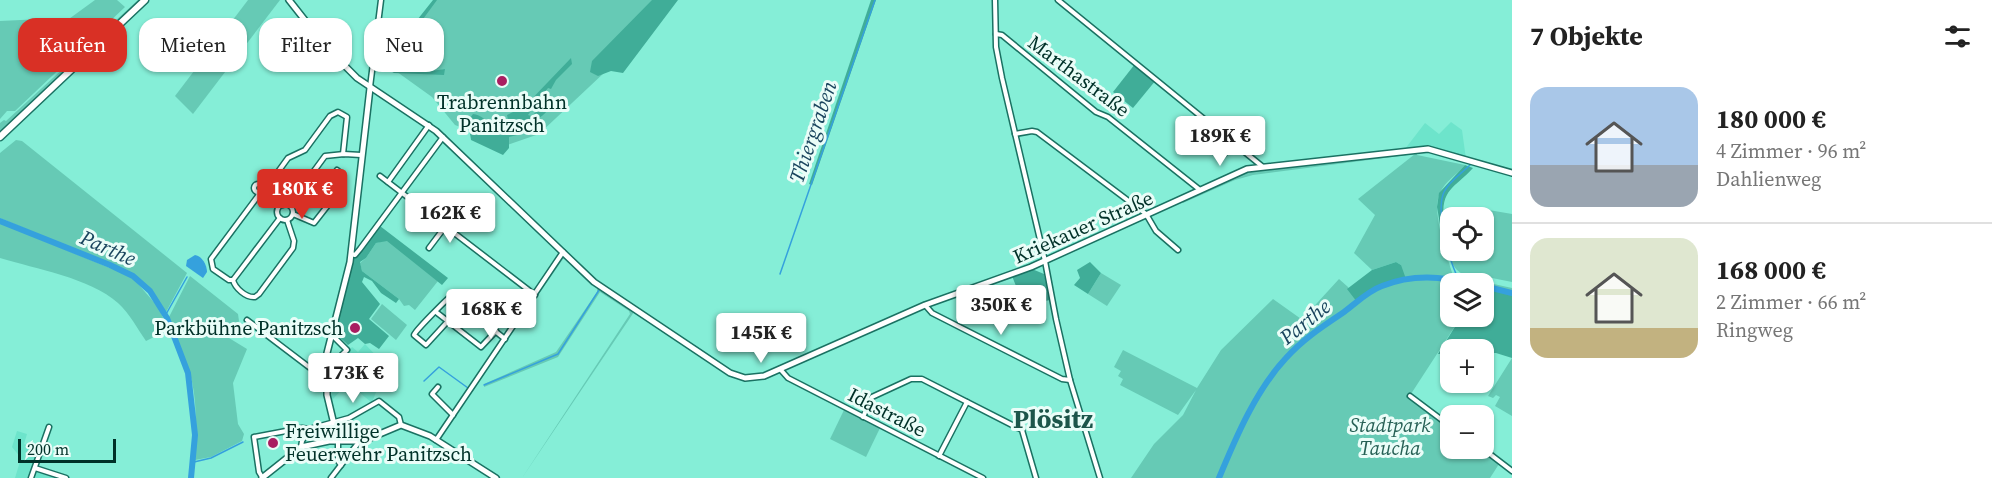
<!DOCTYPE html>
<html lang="de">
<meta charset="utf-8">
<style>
body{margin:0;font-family:"Source Serif 4",serif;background:#f2f2f2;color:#222;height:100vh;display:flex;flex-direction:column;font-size:22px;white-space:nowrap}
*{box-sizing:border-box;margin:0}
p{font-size:20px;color:#767676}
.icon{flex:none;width:33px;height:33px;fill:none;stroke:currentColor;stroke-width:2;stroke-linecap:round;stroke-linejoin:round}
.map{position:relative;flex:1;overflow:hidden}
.sheet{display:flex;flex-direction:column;background:#fff;width:480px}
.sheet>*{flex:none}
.guide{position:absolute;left:18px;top:18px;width:570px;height:54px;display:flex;gap:12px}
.fabs{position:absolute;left:1440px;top:207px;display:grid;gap:12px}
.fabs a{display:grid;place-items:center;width:54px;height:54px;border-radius:12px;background:#fff;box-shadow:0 2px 4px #0004;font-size:30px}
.scale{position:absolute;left:18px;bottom:15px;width:98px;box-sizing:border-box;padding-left:6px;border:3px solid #003128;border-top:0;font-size:16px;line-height:21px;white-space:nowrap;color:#003128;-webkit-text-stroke:4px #eafdf8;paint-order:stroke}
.price{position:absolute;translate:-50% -51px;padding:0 14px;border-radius:6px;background:#fff;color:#222;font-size:20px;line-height:39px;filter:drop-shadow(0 2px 3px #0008)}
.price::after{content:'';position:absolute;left:50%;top:36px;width:18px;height:14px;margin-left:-9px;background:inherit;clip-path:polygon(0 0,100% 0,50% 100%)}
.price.active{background:#d93025;color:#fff}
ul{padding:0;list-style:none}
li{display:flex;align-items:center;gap:18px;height:150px;padding:0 18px}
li+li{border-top:2px solid #e0e0e0}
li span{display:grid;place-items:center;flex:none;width:168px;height:120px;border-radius:18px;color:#555}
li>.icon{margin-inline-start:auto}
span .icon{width:72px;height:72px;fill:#fffc;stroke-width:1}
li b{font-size:26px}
h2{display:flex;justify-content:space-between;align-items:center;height:72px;padding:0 18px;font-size:26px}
.chip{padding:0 21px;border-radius:18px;background:#fff;box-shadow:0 2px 4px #0004;font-size:21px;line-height:54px}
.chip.active{background:#d93025;color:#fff}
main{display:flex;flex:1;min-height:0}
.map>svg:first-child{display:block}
</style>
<main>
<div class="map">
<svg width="1512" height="478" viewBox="0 0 1512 478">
<rect width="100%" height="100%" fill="#85eed7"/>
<g fill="#6de4cb">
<polygon points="1451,122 1462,130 1466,159 1434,148 1405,149 1425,123 1439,134"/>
<polygon points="365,344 380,360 367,379 378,387 373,400 371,402 348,383 332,400 329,372 352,347 358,352"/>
<polygon points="17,431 27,434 24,444 40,450 33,470 54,478 15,478 21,458 12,447"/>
</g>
<g fill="#66cab5">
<polygon points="95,0 117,0 125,7 15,111 7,111 0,119 0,21 42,19 52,25 62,27 62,24"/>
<polygon points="138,0 142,0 0,133 0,123 4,120 6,121"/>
<polygon points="248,0 280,0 193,114 175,96"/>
<polygon points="435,0 667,0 622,56 539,134 507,145 455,125 432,97 386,64"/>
<polygon points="16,140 22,141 187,273 166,312 152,293 131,273 0,218 0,153"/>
<path d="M1417,150V155L1465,165C1457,175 1445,181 1440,193C1430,213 1450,263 1455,283L1450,284V316L1461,317L1409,397L1450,428V448L1478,449L1499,464L1490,478H1131L1154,444L1183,415L1196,390L1178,415L1120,385L1123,379L1118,376L1121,371L1114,367L1123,350L1197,388L1221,350L1273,299L1311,326L1313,323L1307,314L1339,279L1348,287L1357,301L1380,287L1392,283L1401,265L1396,262L1372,270L1354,253L1375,215L1358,199L1415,154L1253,175L1235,180L1183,203L1182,200L1244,171Z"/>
<path d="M1483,209L1512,214V282L1482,276L1480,281L1512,288V293C1503,291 1491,290 1484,286C1481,285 1480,282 1478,281C1458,273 1451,270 1449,247L1450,250H1484V218L1456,217L1454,215L1456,210L1482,215Z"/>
<path d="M0,223L132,277L159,308L168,330L146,341C137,328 130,314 118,303C90,278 36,269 0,258Z"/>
<polygon points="387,240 438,281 415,310 409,305 404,306 399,299 362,271 360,263 366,258 376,243"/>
<polygon points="565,256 593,283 634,312 522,478 630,314 629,311 600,292 558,357 484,387 484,384 556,352 597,292 597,288 567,259 563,259 479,381 561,258"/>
<polygon points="1101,273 1121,285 1107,306 1088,294"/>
<path d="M190,276L238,314L239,321L229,338L247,349L233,383L238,424L244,434L242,441L211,457L195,460C196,431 198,399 189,370C183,352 175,335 169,317Z"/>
<polygon points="382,304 407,325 396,340 371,319"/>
<polygon points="1512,358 1512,416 1495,406 1500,397 1496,395 1493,398 1488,396"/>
<polygon points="844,410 880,428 866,457 830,439"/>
</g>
<g fill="#40ad98">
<path d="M433,0H437L399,52V65C409,75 432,71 445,69L444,75L394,73L383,67V63Z"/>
<polygon points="652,0 678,0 623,73 611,71 598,76 590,72 592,61"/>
<polygon points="871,0 876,0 812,185 809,184"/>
<path d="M571,58L572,64L556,80L551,89L548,88L528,115L531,116L549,102L551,105C542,121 526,127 508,120L507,115L525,106Z"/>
<polygon points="1135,64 1156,80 1133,108 1113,92"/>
<path d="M473,114C481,115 483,119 490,122C503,128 516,125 529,129L525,133L509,137V148L503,155L471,140C470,129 465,124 473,114Z"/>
<polygon points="1220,132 1236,146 1222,162 1207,149"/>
<path d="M1465,165L1473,168C1455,188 1440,189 1444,221L1450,220V247H1444L1437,207L1439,193Z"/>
<polygon points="380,226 448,278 442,285 387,241 376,243 366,258 360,262 362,271 399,299 396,303 381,293 372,281 364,277 362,282 380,304 369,319 389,336 379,349 370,343 365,344 358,338 348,345 334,332 352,259"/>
<polygon points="1090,262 1101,273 1088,294 1074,285 1080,278 1077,270"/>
<polygon points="1396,262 1401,265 1406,279 1380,287 1357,302 1347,289 1372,270"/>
<polygon points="1032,269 1044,274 1050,300 1022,306 1017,313 1010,298 1020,296 1012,276"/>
<polygon points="1484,286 1512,293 1512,358 1496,353 1484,353 1484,350 1450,350 1450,354 1438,354 1461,317 1484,316"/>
</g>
<path fill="#35a1dd" d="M195,255C202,256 207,265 207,272L203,278L186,266L187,260Z"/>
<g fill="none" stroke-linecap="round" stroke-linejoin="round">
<g stroke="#35a1dd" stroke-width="1.5">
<polyline points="780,274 875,0"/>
<path d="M1459,280C1450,263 1435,211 1444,192C1449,181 1461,174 1470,165"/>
<polyline points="165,316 187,277"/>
<polyline points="695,346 724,366"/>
<polyline points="424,381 439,367 468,388"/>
<polyline points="484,385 558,354 599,290"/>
<polyline points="194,462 211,458 243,442"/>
</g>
<g stroke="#35a1dd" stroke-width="6">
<polyline points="0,221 110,265 133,276 150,291 167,318 188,373 195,435 191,478"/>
<polyline points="1484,286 1512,293"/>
<path d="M1219,478C1236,437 1256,390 1286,358C1303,339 1323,326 1344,312C1356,303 1368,291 1382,286C1411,274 1443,276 1472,284"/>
</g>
<g stroke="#1a7162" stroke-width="7">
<g id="street">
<polyline points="995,0 996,47 1002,78 1045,261 1056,319 1070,380 1100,478"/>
<polyline points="1058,0 1263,167"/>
<polyline points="996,34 1002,35 1096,112 1108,117 1200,190"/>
<polyline points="370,87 381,0"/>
<polyline points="1015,134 1032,131 1037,132 1146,214 1156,231 1178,250"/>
<polygon points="337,170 341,173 341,181 334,175"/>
<polyline points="380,176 535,295"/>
<polyline points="388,182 429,125"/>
<circle cx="258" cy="188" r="4"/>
<circle cx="285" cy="212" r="8"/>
<polyline points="283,205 276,188 275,176 288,158 305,150 330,116 338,112 347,117 343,154"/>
<polyline points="289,205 325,156 344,154 361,155"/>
<polyline points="293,214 314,223 339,191 341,181"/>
<polyline points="429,248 460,207"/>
<polyline points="351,254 355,255 360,249 443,137"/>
<path d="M233,280C235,288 246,298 255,297L259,294L293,248L294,241L287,220"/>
<polyline points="233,280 229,280 213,269 211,259 258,196 259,192"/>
<polyline points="233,280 280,218"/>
<polyline points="925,305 932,313 1062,379 1070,380"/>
<polyline points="436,312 481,347 496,331"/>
<polyline points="247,320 326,380"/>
<path d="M448,321L426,345L414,335C415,331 446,300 451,296L505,339"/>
<polyline points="327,369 347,350 331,334"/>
<polyline points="780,369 788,378 983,478"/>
<polyline points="438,387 432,394 453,415"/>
<polyline points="1410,396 1450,426"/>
<polyline points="863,417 872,397 911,379 922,379 1022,430 1036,478"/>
<polyline points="436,440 563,252"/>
<polyline points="301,447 302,441 309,429 349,418 379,401 399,417 401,425"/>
<polyline points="1482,448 1512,471"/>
<polyline points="939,456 967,402"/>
<polyline points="341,465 359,442"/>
<polyline points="35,468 66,478"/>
<polyline points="262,477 259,472 254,437 302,428 309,429"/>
<polyline points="31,478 49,427"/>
<polyline points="331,478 341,465 338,461 338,441"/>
</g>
</g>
<g stroke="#1a7162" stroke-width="8">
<g id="secondary">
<polyline points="289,0 326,47 357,78 436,131 594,282 730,373 745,378 764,376 925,305 1031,267 1247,169 1428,149 1512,173"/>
<polyline points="338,441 327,395 327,353 350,262 370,88"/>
<polyline points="262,478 301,447 329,441 363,441 401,425 430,436 496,478"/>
</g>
</g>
<g stroke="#1a7162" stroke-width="9">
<polyline id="primary" points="0,137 145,0"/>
</g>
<use href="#street" stroke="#fff" stroke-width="4"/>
<use href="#secondary" stroke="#fff" stroke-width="5"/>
<use href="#primary" stroke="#fff" stroke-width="6"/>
</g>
<g fill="#a91e61" stroke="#eafdf8" stroke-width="2">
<circle cx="502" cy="81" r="6"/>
<circle cx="355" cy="328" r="6"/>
<circle cx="273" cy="443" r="6"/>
</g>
<g text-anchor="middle" stroke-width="6" stroke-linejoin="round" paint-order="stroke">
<g font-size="20" fill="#003128" stroke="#eafdf8">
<text transform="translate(1079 76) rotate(37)" y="7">Marthastraße</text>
<text transform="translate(1083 227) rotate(-24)" y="7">Kriekauer Straße</text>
<text transform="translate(887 412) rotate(27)" y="7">Idastraße</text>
</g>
<g font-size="20" fill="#003128" stroke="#eafdf8">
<text x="502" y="109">Trabrennbahn<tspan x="502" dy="23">Panitzsch</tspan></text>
<text x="343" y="335" text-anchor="end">Parkbühne Panitzsch</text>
<text x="285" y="438" text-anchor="start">Freiwillige<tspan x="285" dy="23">Feuerwehr Panitzsch</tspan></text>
</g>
<g font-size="20" font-style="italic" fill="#266055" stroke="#eafdf8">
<text x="1390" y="432">Stadtpark<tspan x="1390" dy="23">Taucha</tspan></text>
</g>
<g font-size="21" font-style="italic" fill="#1a455e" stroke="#eafdf8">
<text transform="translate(813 132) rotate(-71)" y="7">Thiergraben</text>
<text transform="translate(108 248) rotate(24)" y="7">Parthe</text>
<text transform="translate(1305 322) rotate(-39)" y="7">Parthe</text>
</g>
<g font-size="26" font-weight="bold" fill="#1c554a" stroke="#eafdf8">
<text x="1053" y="428">Plösitz</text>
</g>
</g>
</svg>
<div class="fabs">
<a><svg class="icon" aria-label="locate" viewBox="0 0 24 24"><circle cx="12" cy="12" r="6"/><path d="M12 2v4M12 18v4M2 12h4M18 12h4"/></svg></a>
<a><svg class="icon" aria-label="layers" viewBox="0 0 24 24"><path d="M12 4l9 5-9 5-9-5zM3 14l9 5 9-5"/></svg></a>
<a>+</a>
<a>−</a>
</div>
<div class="scale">200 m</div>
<b class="price" style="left:1220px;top:167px">189K €</b>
<b class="price active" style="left:302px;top:220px">180K €</b>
<b class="price" style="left:450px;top:244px">162K €</b>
<b class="price" style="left:1001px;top:336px">350K €</b>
<b class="price" style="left:491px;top:340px">168K €</b>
<b class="price" style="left:761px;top:364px">145K €</b>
<b class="price" style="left:353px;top:404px">173K €</b>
<div class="guide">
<a class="chip active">Kaufen</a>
<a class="chip">Mieten</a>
<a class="chip">Filter</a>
<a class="chip">Neu</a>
</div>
</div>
<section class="sheet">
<h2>7 Objekte<svg class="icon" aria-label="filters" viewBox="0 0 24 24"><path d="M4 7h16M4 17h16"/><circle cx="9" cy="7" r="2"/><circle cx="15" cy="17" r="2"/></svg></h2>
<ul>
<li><span style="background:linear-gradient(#a9c7e8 65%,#9aa5b1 0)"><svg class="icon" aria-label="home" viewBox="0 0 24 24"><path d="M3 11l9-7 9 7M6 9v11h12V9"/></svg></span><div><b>180 000 €</b><p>4 Zimmer · 96 m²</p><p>Dahlienweg</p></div></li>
<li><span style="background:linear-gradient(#dfe7d0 75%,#c2b280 0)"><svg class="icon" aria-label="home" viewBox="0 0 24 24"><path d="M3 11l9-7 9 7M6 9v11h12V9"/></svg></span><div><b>168 000 €</b><p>2 Zimmer · 66 m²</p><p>Ringweg</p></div></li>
</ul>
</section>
</main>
